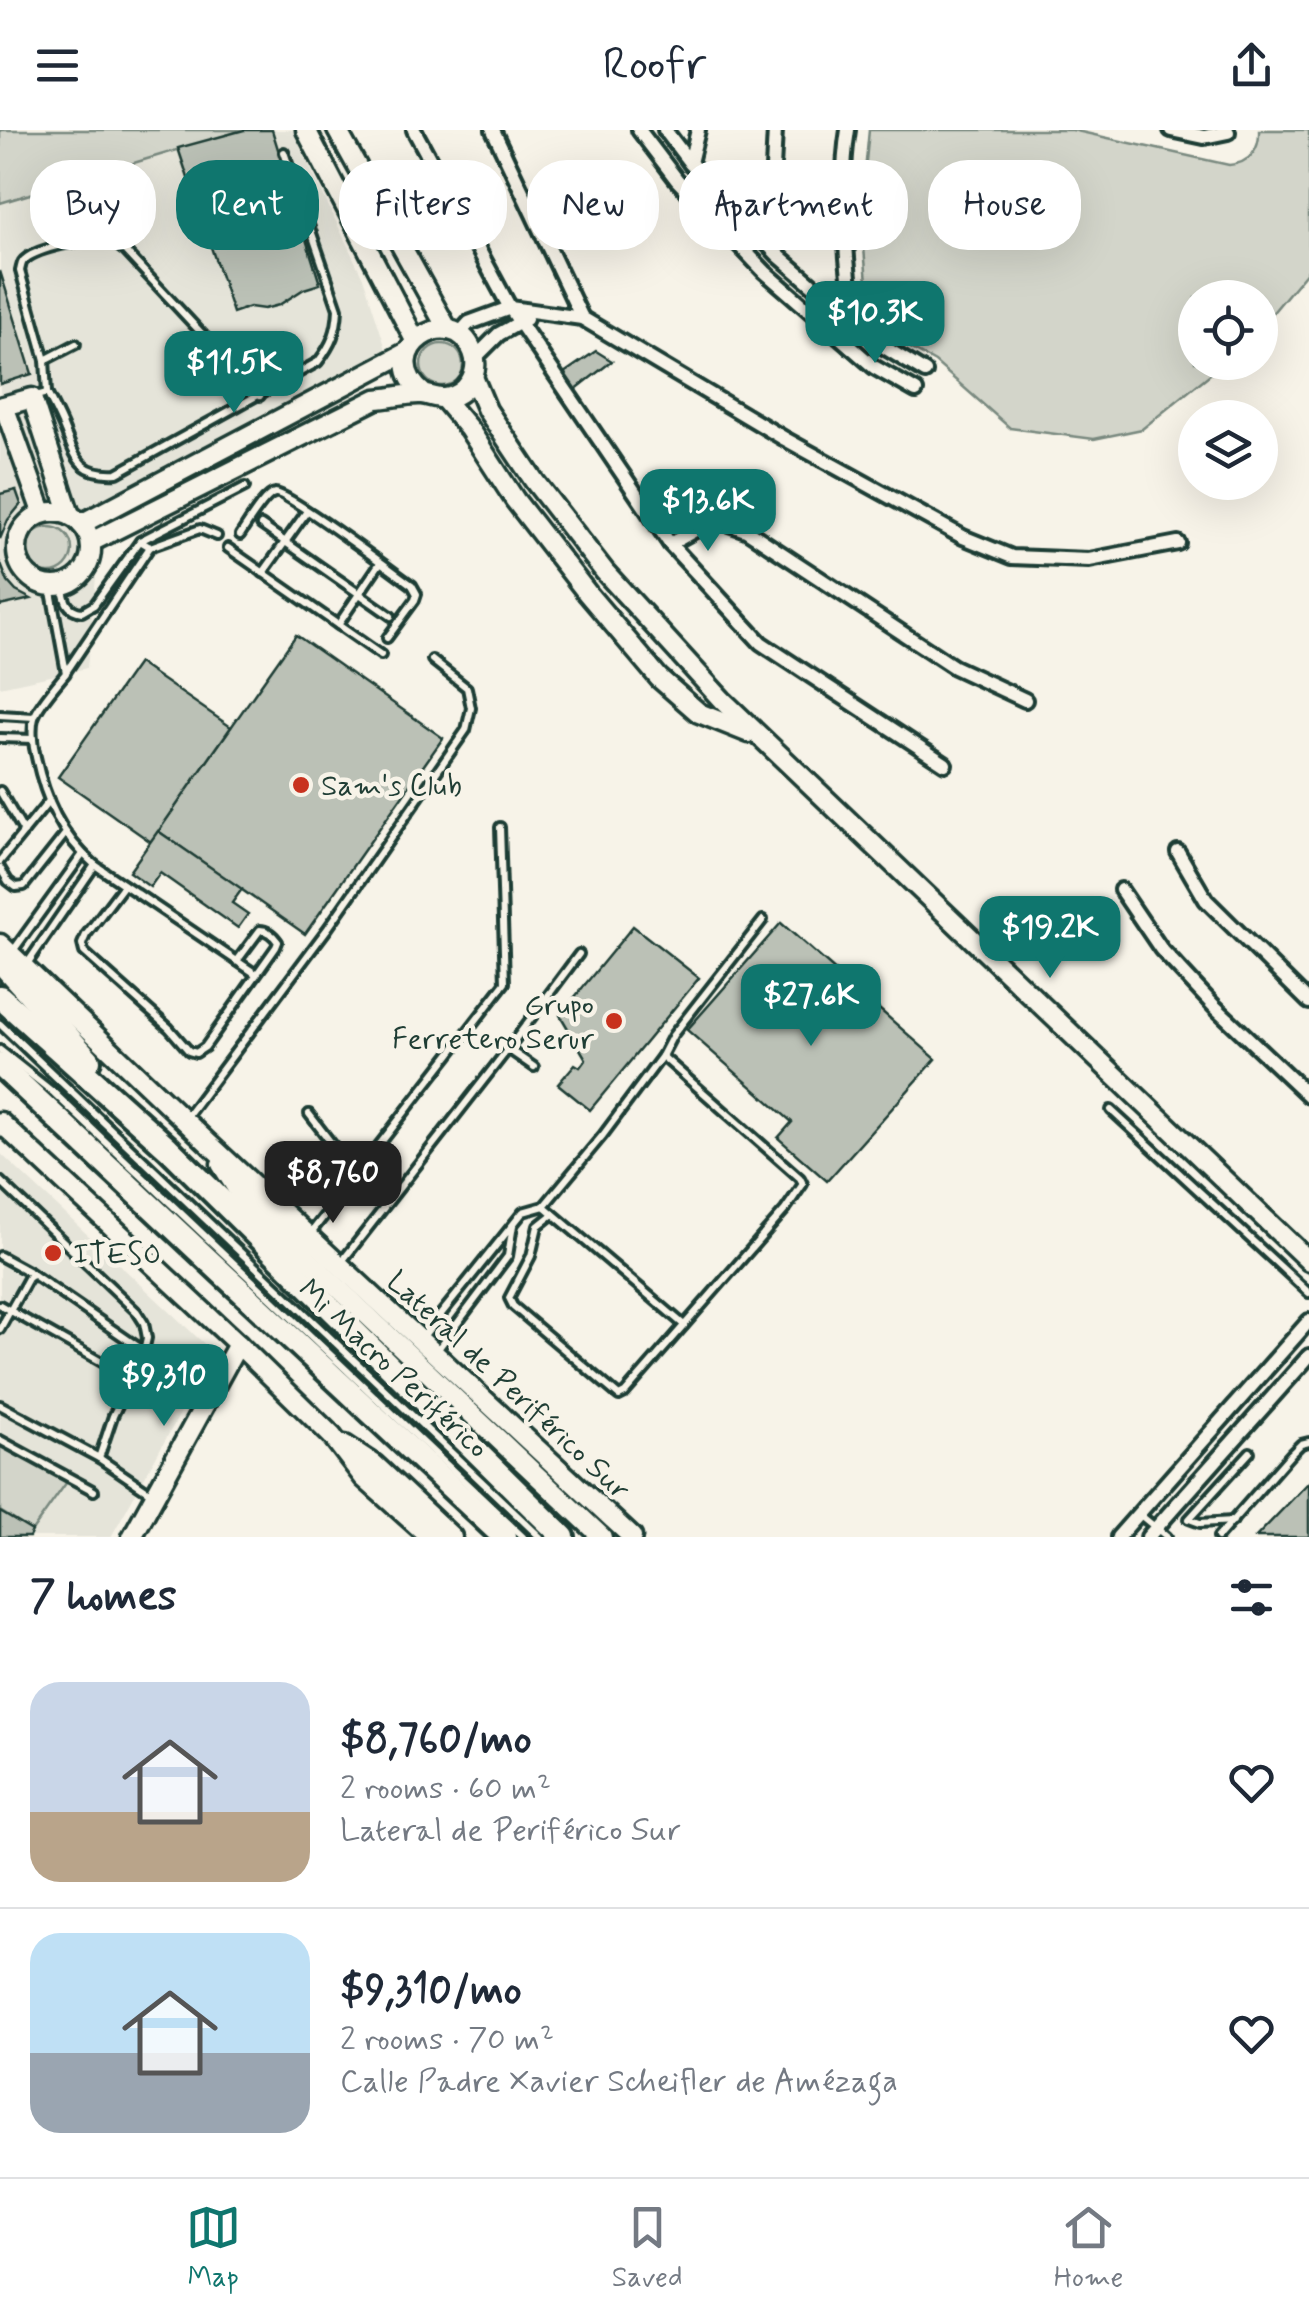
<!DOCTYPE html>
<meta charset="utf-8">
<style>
body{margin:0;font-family:Mynerve,sans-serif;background:#f6f6f7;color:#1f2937;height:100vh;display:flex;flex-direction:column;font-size:38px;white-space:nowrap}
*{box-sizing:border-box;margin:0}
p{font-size:32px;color:#747a83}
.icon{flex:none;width:55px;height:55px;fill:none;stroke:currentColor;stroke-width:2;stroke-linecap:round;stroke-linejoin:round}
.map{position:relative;height:1407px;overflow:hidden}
.sheet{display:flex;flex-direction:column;background:#fff;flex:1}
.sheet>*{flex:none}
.top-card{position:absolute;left:30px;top:30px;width:1250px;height:90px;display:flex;gap:20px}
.buttons{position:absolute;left:1178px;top:150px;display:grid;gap:20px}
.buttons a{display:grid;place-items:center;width:100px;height:100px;border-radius:50%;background:#fff;box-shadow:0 10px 40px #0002;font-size:50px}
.price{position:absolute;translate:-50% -85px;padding:0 22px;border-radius:20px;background:#0f766e;color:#fff;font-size:32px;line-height:65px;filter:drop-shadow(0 2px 5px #0008)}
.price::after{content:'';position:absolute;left:50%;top:60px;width:30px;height:22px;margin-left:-15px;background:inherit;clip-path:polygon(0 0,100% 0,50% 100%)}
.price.on{background:#222;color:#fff}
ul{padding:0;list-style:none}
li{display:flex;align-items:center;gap:30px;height:250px;padding:0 30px}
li+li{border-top:2px solid #e0e1e3}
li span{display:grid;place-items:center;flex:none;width:280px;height:200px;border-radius:30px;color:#555}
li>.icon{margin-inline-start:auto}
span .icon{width:120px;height:120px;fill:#fffc;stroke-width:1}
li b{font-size:42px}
h2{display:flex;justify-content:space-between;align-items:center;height:120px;padding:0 30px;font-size:42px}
.tag{padding:0 35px;border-radius:40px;background:#fff;box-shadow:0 10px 40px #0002;font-size:35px;line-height:90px}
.tag.on{background:#0f766e;color:#fff}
header{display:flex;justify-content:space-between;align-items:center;height:130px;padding:0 30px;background:#fff;font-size:45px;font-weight:600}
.tabs{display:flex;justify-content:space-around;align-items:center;height:140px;border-top:2px solid #e0e1e3;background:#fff;font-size:28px;color:#747a83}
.tabs a{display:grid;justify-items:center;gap:5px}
.tabs .on{color:#0f766e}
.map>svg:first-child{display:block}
</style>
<header><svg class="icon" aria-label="menu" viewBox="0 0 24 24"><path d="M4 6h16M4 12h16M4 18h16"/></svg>Roofr<svg class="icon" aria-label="share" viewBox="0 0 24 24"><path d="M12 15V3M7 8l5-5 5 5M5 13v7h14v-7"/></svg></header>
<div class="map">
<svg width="1309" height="1407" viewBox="0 0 1309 1407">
<rect width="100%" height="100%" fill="#f7f3e8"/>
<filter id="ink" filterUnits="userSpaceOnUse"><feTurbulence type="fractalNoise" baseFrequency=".01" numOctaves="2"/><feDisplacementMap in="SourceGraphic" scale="20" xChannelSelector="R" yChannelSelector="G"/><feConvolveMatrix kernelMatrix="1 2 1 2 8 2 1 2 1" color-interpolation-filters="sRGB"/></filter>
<g filter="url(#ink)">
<g fill="#e5e4d9">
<polygon points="244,0 292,0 364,150 386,219 87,383 75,379 96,447 87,538 0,557 0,73"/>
<polygon points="0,1023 214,1223 111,1407 0,1407"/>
</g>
<g fill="#d3d5ca" stroke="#79897f" stroke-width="2.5">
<polygon points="0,0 244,0 0,73"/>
<path d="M869,0H1072L1229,35C1250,33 1260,20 1259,0H1309V139L1260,198V168H1195V232L1224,233L1142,299L1094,309L1010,298L935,232L891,207L867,152L861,83Z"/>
<circle cx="442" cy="235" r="21"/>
<circle cx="49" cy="420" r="23"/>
<polygon points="0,1314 69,1349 32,1401 0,1381"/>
</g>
<g fill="#bbc1b6" stroke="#1f3d34" stroke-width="2.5">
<polygon points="244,0 272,0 320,154 304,159 279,175 264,179 250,177 233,183 178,18"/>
<polygon points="0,141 32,244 0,254"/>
<polygon points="596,221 612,231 575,260 564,243"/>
<polygon points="16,360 21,374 8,390 0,409 0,364"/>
<polygon points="0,432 8,452 16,461 31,469 0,476"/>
<polygon points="296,505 443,608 305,804 158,701"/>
<polygon points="138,533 231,597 151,712 58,647"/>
<polygon points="158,701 242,759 232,773 248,784 238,798 160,743 150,757 129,742"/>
<polygon points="781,793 936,929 827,1051 778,1008 792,992 687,900"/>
<polygon points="633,796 699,848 590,980 558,954 575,934 580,937 586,929 560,885"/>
<polygon points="1309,1352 1309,1407 1256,1407"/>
<polygon points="0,1382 32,1401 29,1407 0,1407"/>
</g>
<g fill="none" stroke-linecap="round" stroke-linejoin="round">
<g stroke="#1f3d34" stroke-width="14">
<g id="lane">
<polyline points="45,230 76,214"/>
<path d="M47,263L45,230L20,141C22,133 21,132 28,127C44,117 93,106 111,112C116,113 120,118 125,121L260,266"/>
<path d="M36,266L47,263C53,275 60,288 65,301C77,331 81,345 117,343L318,232C332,214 337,201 338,179L284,22"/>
<polyline points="261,395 391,486"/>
<path d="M240,405C247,395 265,364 275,363C286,361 395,443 412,455L417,464L415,470L387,508"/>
<polyline points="140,411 150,417 200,399 217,406"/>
<polyline points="228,418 381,525"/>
<polyline points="263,443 307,381"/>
<path d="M62,455C65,470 66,480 82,482L94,475L140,411L245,357"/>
<path d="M50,456L66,543C57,554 38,575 34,588C31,599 33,616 36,627C45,669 61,706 95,735L256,844"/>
<polyline points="338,495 380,433"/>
<polyline points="66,542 150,417"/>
<polyline points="0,585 34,587"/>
<polyline points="0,608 33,609"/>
<polyline points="0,661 24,702"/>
<polyline points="0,731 49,671"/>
<polyline points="0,738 8,751 16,757 24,756 66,703"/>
<path d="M124,755L86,805L82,814L84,822L169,898L189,921L196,923L205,917L276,817L278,812C274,806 268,800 260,800L237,831"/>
<polyline points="13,821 83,724"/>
<polyline points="27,834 95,735"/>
<polyline points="0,894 540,1407"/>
<polyline points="508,919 534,937"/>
<polyline points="0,920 54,963 523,1407"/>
<polyline points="1111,980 1309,1163"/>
<polyline points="309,984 356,1045"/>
<polyline points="185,989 328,798 466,600 471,578 467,558 432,530"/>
<polyline points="0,1051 137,1182 144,1193 147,1208 144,1221 113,1286 99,1328 0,1275"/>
<polyline points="544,1076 684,1195"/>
<polyline points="553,1084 538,1096 531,1126 509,1168 513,1176 619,1266 625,1263 785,1080 803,1054 800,1048 662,926"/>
<polyline points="310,1104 505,853 500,697"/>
<polyline points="0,1126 31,1143 144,1221"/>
<polyline points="340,1134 508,919 579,824"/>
<polyline points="0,1175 132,1249"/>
<polyline points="0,1199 31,1143"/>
<polyline points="421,1209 523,1082 544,1076 603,1005 662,926 673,905 763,790"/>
<polyline points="435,1223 508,1126 513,1095"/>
<polyline points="0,1310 94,1361"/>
<polyline points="99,1328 152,1364"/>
<polyline points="1139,1384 1167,1407"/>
<polyline points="1233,1391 1200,1393 1189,1389 1250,1322"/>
<polyline points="1218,1407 1291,1324 1301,1314 1309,1312"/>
</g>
</g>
<g stroke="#1f3d34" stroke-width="20">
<g id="street">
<polyline points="414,0 510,178 670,414 761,513 945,634"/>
<polyline points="493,0 582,188"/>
<polyline points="639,0 677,50 765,142 874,237 916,261"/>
<polyline points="665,0 690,33 779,126 884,217 925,242"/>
<path d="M848,0C841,42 844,85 847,128C850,160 855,183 850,216"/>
<polyline points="1171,0 1204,7 1228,2"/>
<polyline points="690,33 698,0"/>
<polyline points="766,113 770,95 775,0"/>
<polyline points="459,204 469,193 510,178 582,188 785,309 963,407 1012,427 1089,430 1178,413"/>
<polyline points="475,228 499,204 526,189"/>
<polyline points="670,414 715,389 746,400 954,537 1025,570"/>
<polyline points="1178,722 1206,770 1309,872"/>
<polyline points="1121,760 1161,819 1214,876 1309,966"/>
<polyline points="1118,1407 1309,1191"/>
<polyline points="1148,1407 1309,1226"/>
</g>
</g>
<g stroke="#1f3d34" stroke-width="25">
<g id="secondary">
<polyline points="306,0 415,210"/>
<polyline points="337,0 448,200"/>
<polyline points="473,247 487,280 535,352 605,442 722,570 1309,1131"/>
<polyline points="443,268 469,299 515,370 588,464 659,548 699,583 749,603"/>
<polyline points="4,276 42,382"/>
<polyline points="0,277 32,268 70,385"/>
<circle cx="54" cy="419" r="37"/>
<polyline points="81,394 409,221"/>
<path d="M91,412L376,269C391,268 408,263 422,264C430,265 437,269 445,268C466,266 481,243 473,222C453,169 371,221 424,264"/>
<polyline points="0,814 206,1011 632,1407"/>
<polyline points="0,992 238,1214 332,1306 364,1348 430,1407"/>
<polyline points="221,1034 242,1067 602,1407"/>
<polyline points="345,1315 374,1334 452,1407"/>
<polyline points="132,1407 238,1214"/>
</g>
</g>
<g stroke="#1f3d34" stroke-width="30">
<g id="highway">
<polyline points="0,831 89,930"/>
<polyline points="0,867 168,1018 563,1407"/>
<polyline points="0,935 504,1407"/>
</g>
</g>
<use href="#lane" stroke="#f7f3e8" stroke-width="6"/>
<use href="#street" stroke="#f7f3e8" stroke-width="12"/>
<use href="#secondary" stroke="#f7f3e8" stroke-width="18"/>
<use href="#highway" stroke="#f7f3e8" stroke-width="22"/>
</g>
</g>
<g fill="#c8321e" stroke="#f7f3e8" stroke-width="4">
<circle cx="301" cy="655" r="10"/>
<circle cx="614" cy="891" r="10"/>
<circle cx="53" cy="1123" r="10"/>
</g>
<g text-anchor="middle" stroke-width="9" stroke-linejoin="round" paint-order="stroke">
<g font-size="30" fill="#1f3d34" stroke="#f7f3e8" text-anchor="start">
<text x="321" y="665">Sam's Club</text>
<text x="594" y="884" text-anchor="end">Grupo<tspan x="594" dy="34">Ferretero Serur</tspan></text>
<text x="73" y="1133">ITESO</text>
</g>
<g font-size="30" fill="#1f3d34" stroke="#f7f3e8">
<text transform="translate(394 1238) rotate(43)" y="10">Mi Macro Periférico</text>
<text transform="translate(509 1255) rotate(43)" y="10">Lateral de Periférico Sur</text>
</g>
</g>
</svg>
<div class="buttons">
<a><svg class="icon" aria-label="locate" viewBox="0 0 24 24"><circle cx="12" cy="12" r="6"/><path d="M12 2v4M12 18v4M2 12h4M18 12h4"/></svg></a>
<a><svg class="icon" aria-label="layers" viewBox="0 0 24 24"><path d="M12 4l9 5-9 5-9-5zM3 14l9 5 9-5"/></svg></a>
</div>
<b class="price" style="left:875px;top:236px">$10.3K</b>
<b class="price" style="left:234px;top:286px">$11.5K</b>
<b class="price" style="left:708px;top:424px">$13.6K</b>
<b class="price" style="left:1050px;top:851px">$19.2K</b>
<b class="price" style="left:811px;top:919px">$27.6K</b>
<b class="price on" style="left:333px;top:1096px">$8,760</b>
<b class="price" style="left:164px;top:1299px">$9,310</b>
<div class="top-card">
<a class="tag">Buy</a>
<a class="tag on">Rent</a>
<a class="tag">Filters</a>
<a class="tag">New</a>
<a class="tag">Apartment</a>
<a class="tag">House</a>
</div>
</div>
<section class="sheet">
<h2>7 homes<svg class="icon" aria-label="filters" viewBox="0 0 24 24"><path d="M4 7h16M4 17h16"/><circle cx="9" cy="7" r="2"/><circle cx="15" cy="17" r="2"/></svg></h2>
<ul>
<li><span style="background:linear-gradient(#c9d6e8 65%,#b9a48a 0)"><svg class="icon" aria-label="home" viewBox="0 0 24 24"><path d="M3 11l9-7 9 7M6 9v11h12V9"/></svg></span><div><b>$8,760/mo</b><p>2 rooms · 60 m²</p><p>Lateral de Periférico Sur</p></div><svg class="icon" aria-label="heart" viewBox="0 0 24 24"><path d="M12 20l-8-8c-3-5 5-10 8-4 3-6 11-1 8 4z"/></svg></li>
<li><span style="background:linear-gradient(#bfe0f5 60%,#9aa5b1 0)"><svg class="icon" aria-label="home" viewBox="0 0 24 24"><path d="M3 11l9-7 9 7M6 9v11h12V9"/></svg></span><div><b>$9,310/mo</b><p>2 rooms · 70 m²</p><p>Calle Padre Xavier Scheifler de Amézaga</p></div><svg class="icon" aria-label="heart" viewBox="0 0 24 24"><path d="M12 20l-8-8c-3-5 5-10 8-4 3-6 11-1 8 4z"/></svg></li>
</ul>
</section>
<nav class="tabs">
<a class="on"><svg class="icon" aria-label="map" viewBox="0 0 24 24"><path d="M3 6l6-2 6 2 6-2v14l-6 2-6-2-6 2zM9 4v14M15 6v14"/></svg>Map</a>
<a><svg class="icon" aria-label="saved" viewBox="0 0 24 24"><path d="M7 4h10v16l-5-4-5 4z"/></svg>Saved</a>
<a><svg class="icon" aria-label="home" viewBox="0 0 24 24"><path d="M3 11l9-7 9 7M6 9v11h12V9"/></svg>Home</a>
</nav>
